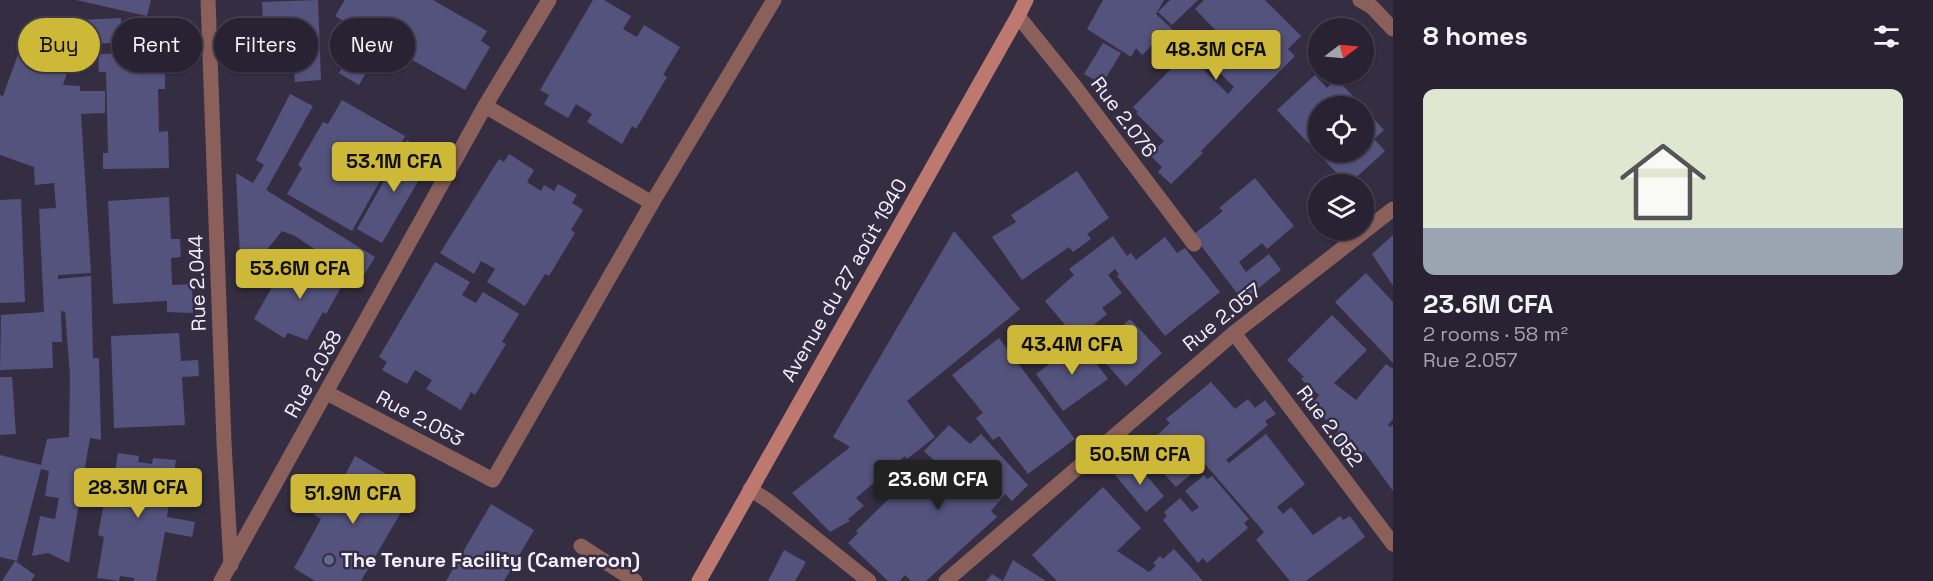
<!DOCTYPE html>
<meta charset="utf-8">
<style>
body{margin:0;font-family:"Space Grotesk",sans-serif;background:#302a3a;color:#f1f3f6;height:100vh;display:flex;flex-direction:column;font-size:22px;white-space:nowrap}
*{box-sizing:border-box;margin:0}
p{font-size:20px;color:#a5a4ac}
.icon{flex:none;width:33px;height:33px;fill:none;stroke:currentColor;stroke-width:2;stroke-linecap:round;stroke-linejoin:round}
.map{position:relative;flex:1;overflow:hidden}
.panel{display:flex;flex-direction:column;background:#282232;width:540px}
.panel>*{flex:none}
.banner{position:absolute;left:18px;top:18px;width:570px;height:54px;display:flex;gap:12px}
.needle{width:39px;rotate:74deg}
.controls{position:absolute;left:1308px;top:18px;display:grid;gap:12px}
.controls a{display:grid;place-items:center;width:66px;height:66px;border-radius:50%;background:#282232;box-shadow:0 2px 4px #0004,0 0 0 2px #443f4d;font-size:30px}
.price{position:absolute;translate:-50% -51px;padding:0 14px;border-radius:6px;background:#ceb838;color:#111;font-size:20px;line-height:39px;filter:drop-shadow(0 2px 3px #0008)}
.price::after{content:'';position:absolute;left:50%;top:36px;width:18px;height:14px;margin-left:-9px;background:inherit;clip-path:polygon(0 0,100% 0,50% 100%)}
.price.current{background:#222;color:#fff}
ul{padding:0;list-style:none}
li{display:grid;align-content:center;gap:12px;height:318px;padding:0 30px}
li+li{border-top:2px solid #443f4d}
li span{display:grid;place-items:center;height:186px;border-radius:12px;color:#555}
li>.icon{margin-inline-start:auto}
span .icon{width:108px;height:108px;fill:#fffc;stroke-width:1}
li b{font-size:26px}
h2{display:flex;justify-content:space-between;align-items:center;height:72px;padding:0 30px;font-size:26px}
.pill{padding:0 21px;border-radius:27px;background:#282232;box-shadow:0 2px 4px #0004,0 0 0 2px #443f4d;font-size:21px;line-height:54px}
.pill.current{background:#ceb838;color:#111}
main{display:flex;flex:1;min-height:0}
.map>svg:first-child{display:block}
</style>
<main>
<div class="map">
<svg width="1393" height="581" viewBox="0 0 1393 581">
<rect width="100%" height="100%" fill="#352e43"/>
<g fill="#54537d">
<polygon points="76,0 151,0 147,16"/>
<polygon points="318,0 321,80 295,82 294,65 268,67 267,44 264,45 262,2"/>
<polygon points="345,0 433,0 487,31 481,41 490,47 465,90 335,16"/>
<polygon points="593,0 604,0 631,16 623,29 637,37 644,25 680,47 663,75 667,77 636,129 632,126 622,144 587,122 592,114 576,104 568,118 544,104 549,95 540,90"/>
<polygon points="1103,0 1164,0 1156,14 1192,48 1175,63 1155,42 1142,55 1136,48 1131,57 1087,29"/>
<polygon points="1170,0 1198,0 1172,25 1158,12"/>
<polygon points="1204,0 1265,0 1301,36 1288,49 1295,56 1201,151 1203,153 1171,184 1158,172 1162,167 1150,155 1164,141 1136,113 1138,112 1133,107 1187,53 1228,94 1234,87 1207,60 1226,41 1195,9"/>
<polygon points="121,18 121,23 147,22 149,42 80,44 79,20"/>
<polygon points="1103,43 1121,53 1102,84 1084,74"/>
<polygon points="51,44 74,52 63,85 80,86 80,91 105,91 105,113 81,114 91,273 58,275 58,279 91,276 93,358 99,358 101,440 90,438 69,563 48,553 32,556 40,516 55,519 59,498 45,496 49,471 41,469 17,561 0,557 0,455 41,465 47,439 69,437 70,376 65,312 61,311 62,342 52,342 53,368 0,370 1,315 44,312 39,209 56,208 54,183 35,185 34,167 0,155 0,95 3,96 21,46 47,55"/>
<polygon points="165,52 165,89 158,89 159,132 168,131 169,168 103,169 103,153 108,153 106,72 99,72 98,54"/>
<polygon points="348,57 368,69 359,85 339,73"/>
<polygon points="1315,75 1327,88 1336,78 1362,106 1318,106 1318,152 1364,152 1364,108 1384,130 1374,139 1385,151 1349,184 1347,184 1277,110"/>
<polygon points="290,94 313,106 266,190 375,257 361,280 295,236 282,231 256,263 240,257 236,173 253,183 264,165 256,160"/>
<polygon points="342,100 405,136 352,231 287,194 302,168 298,165 323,122 328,124"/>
<polygon points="407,140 429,153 415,175 420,178 382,243 357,229"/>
<polygon points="509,154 534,170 527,182 541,191 544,185 554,191 558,184 577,195 572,203 583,210 571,230 575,233 549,276 545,274 525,306 487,282 495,269 481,261 474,274 440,253 499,159 504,162"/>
<polygon points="1077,171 1109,218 1087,234 1091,239 1073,252 1069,247 1022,280 992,237 1016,222 1011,215"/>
<polygon points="1255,178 1294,226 1267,249 1262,243 1239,262 1246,272 1269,254 1281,270 1243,301 1193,235 1223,211 1219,208"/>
<polygon points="169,197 171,239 180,239 181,257 171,258 172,285 192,284 193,313 167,312 167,301 113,304 108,201"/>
<polygon points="21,199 25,302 0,303 0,200"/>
<polygon points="954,231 1020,309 907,401 935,437 907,459 905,456 856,498 864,506 848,519 850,521 830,532 792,493 850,447 833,437"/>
<polygon points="1393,235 1393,286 1372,254"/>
<polygon points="1113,236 1127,256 1131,253 1136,260 1165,237 1177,253 1185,248 1220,292 1165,336 1117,276 1119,274 1115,269 1108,275 1122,293 1102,308 1107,314 1077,339 1045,301 1074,275 1069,269"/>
<polygon points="299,257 315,265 318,259 333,267 329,274 344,282 326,314 323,312 307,340 288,333 284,338 254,319 276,280 284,284"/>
<polygon points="435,262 470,282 462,295 476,303 483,292 519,314 502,342 506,344 475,395 471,392 461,410 426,389 432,380 415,370 407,384 382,370 387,362 379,357"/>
<polygon points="1366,273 1393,302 1393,363 1335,302"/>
<polygon points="1332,315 1367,350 1334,383 1356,400 1386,364 1393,369 1393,419 1388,425 1390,427 1393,425 1393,491 1364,451 1356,460 1333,437 1339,430 1310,407 1319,395 1301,379 1304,377 1287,360"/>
<polygon points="1130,319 1162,353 1126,386 1095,351"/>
<polygon points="179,333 181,361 198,360 199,376 182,377 185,425 114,428 111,336"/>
<polygon points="999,338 1075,439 1028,474 999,436 993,440 976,418 983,413 952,375"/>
<polygon points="1080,341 1108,379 1063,411 1036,374"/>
<polygon points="0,377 12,377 16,434 0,435"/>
<polygon points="1211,382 1235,409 1248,399 1255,408 1265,400 1276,414 1265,421 1268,425 1226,460 1229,463 1266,434 1305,484 1277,507 1283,514 1291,507 1313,535 1340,516 1343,520 1350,516 1365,537 1306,581 1290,581 1256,540 1264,532 1204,463 1176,487 1142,450 1170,423 1166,419"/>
<polygon points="949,425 970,444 981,434 1028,485 1012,501 1005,494 991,511 997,517 926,581 911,581 905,575 900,581 888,581 848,543 858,533 856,531 915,473 938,504 955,488 942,472 944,470 924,451"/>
<polygon points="118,453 139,456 138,462 152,464 153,458 176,460 167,517 195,522 192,537 165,532 156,581 134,581 134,578 120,576 119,581 97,578 104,537 98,535 106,492 111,494"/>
<polygon points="355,456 414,490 361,581 315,581 294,568 321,519 314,515 324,497 331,501"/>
<polygon points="1133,460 1164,496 1146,512 1115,475"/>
<polygon points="1204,475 1207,479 1212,476 1249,519 1244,523 1248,528 1207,563 1203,558 1198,563 1163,520 1167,516 1164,512 1180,498 1192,512 1199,507 1185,491"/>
<polygon points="1103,487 1141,528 1117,551 1149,572 1156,566 1153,563 1160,556 1163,559 1174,549 1203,581 1057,581 1032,555"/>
<polygon points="491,504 534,530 504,581 446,581"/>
<polygon points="784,550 806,562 795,581 768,581"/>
<polygon points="1013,560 1046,581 986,581 992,574 1003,581"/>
<polygon points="15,561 35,575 31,581 2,581"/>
</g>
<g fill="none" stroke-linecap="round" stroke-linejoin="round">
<g stroke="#8b605b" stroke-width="15">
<polyline points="208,0 224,443 231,565"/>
<polyline points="1360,0 1372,7 1393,29"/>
<polyline points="1018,16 1073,84 1194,244"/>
<polyline points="485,106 652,203"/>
<polyline points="1234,333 1393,544"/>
<polyline points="327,393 493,480 652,203 774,0"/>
<polyline points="750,489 770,502 869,581"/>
<polyline points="581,546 635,581"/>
<polyline points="221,581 485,106 549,0"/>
<polyline points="946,581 1234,333 1393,209"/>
</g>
<polyline stroke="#bd7970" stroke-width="15" points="699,581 1018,16 1026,0"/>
</g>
<circle fill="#5c6f8a" stroke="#352e43" stroke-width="2" cx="329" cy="560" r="6"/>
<g text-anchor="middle" stroke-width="5" stroke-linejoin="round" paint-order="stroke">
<g font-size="20" fill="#f3effd" stroke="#352e43">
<text transform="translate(1124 117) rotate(53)" y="7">Rue 2.076</text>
<text transform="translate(844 280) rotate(-60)" y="7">Avenue du 27 août 1940</text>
<text transform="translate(197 283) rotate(-92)" y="7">Rue 2.044</text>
<text transform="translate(1222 317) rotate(-39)" y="7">Rue 2.057</text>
<text transform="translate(313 374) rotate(-61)" y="7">Rue 2.038</text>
<text transform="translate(420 418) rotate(28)" y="7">Rue 2.053</text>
<text transform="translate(1330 426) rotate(53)" y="7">Rue 2.052</text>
</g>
<g font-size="20" font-weight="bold" fill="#f3effd" stroke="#352e43" text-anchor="start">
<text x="341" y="567">The Tenure Facility (Cameroon)</text>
</g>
</g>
</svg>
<div class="controls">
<a><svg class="needle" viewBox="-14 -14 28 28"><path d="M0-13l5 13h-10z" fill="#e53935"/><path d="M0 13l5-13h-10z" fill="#a5a4ac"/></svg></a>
<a><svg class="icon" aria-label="locate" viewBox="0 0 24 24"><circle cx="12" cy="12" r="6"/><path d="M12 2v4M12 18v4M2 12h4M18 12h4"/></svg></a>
<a><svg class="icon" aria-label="layers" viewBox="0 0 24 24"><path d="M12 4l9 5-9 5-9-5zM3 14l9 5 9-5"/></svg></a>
</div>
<b class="price" style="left:1216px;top:81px">48.3M CFA</b>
<b class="price" style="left:394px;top:193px">53.1M CFA</b>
<b class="price" style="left:300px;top:300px">53.6M CFA</b>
<b class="price" style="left:1072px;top:376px">43.4M CFA</b>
<b class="price" style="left:1140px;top:486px">50.5M CFA</b>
<b class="price current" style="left:938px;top:511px">23.6M CFA</b>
<b class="price" style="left:138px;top:519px">28.3M CFA</b>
<b class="price" style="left:353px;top:525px">51.9M CFA</b>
<div class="banner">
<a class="pill current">Buy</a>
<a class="pill">Rent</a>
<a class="pill">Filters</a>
<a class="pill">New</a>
</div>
</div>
<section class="panel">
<h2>8 homes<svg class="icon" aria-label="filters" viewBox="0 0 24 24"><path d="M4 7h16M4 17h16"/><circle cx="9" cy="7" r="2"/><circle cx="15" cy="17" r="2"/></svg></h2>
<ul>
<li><span style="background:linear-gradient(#dfe7d0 75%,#9aa5b1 0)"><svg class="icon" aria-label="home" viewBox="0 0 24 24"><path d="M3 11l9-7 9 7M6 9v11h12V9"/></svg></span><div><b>23.6M CFA</b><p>2 rooms · 58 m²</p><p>Rue 2.057</p></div></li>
</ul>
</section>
</main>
